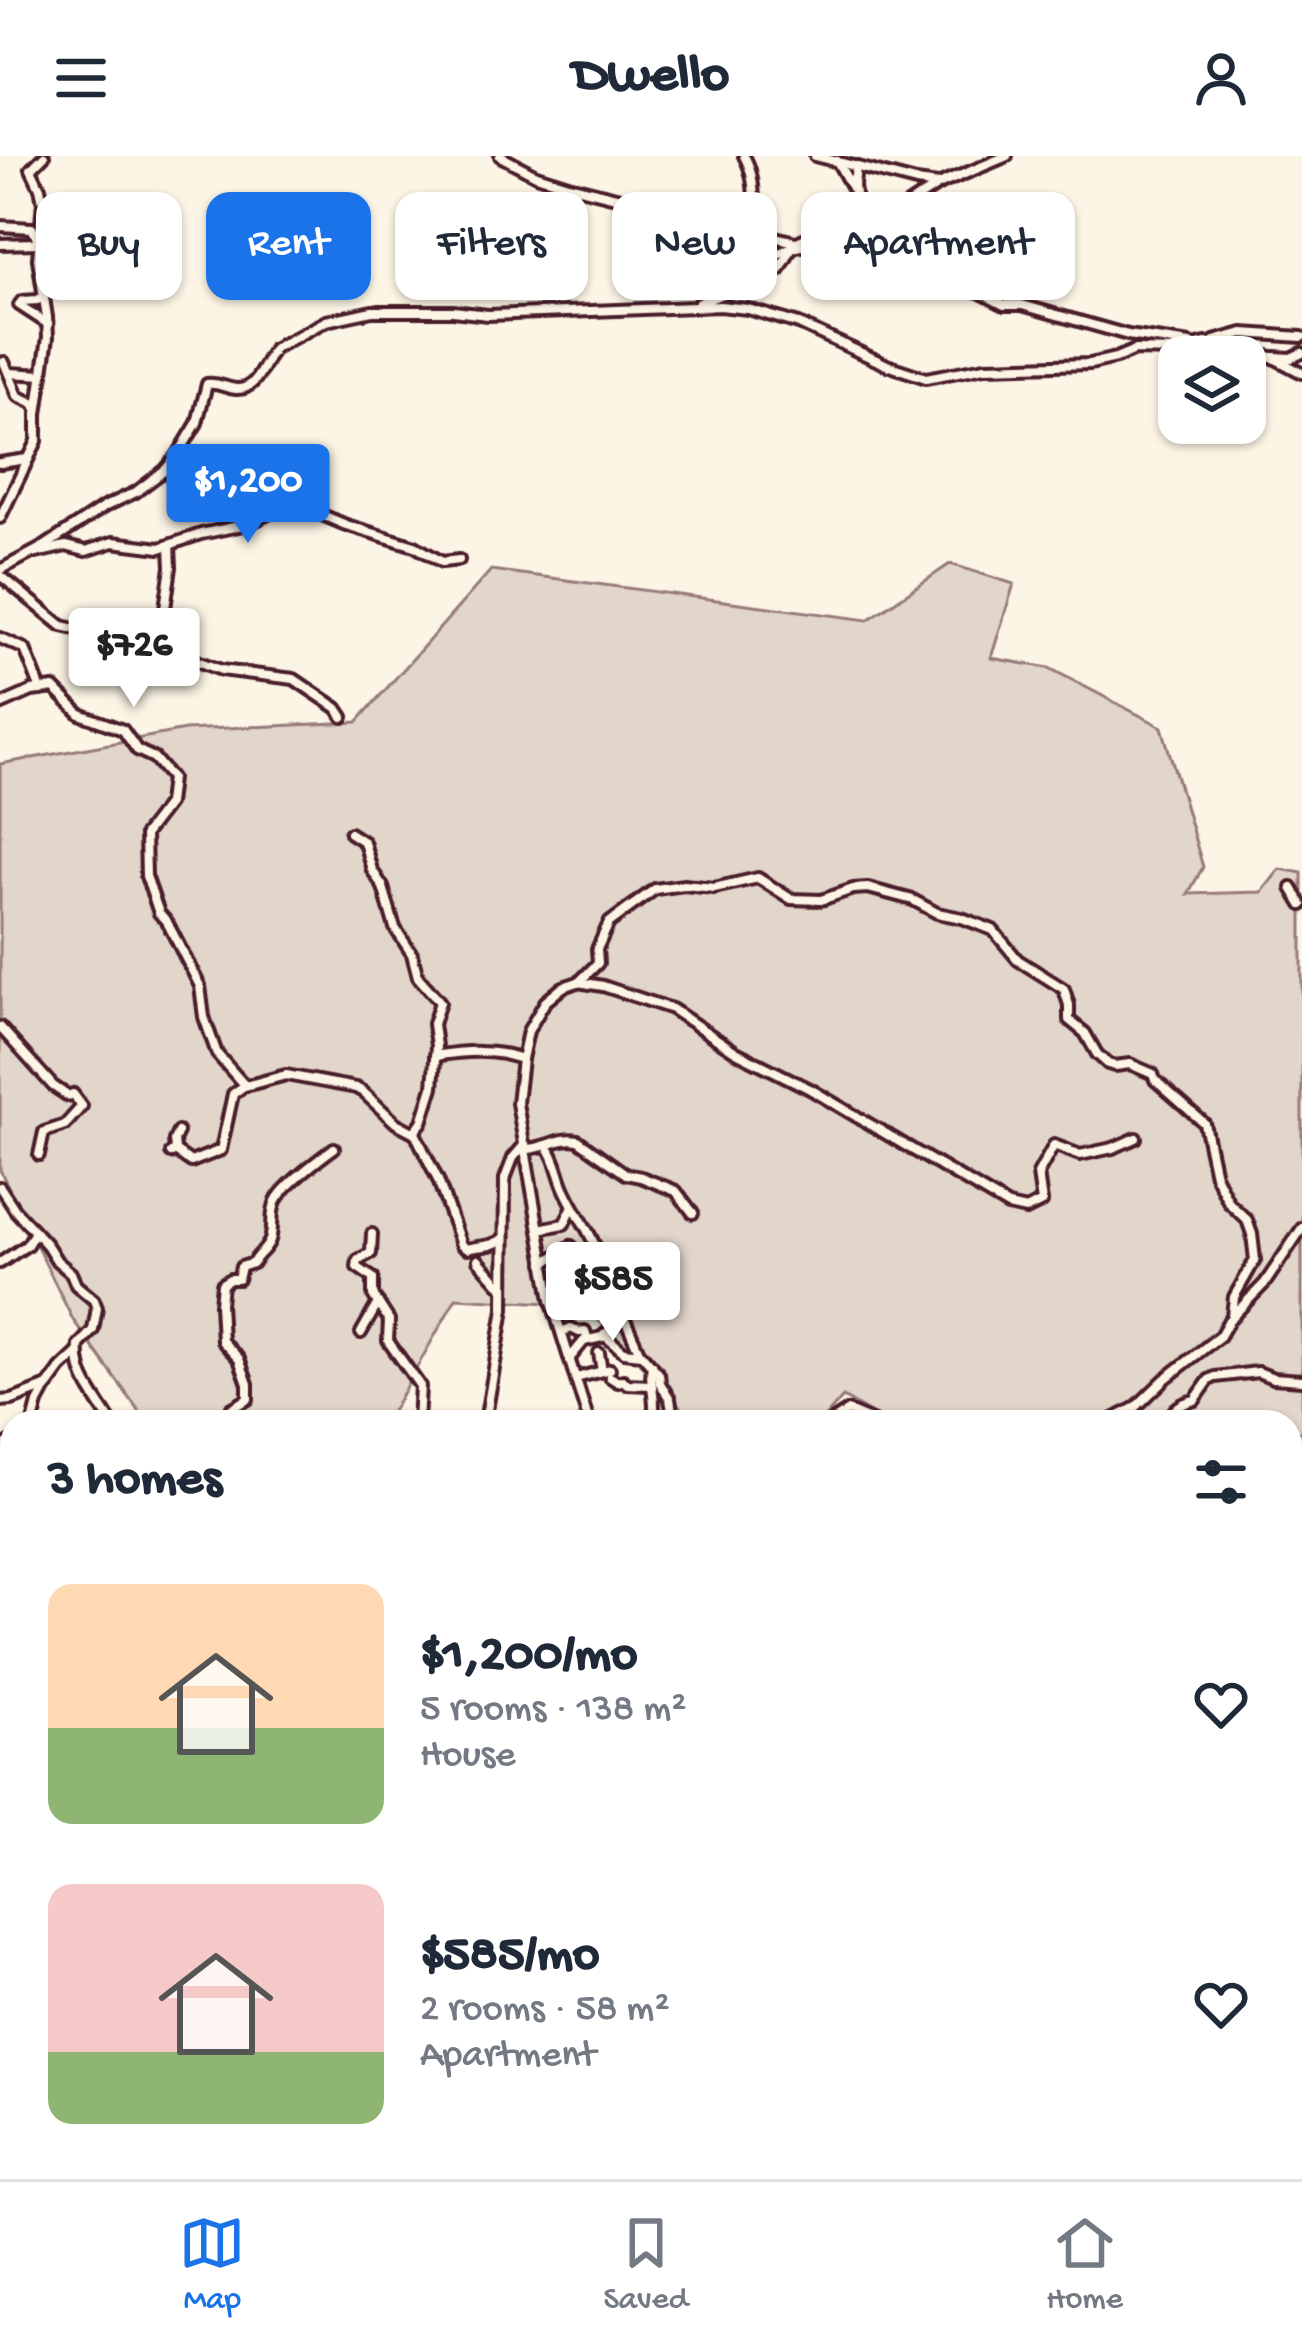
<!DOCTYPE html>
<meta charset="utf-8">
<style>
body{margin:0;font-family:"Gochi Hand",sans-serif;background:#f6f6f7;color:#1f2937;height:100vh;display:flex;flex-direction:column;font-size:45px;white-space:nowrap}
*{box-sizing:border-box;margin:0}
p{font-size:39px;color:#747a83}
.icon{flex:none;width:66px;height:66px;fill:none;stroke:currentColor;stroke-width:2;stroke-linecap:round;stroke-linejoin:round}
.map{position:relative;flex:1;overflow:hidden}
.sheet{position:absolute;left:0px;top:1254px;width:1302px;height:771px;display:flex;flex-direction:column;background:#fff;border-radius:36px 36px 0 0;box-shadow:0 3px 9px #0004}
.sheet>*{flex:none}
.hud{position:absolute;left:36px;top:36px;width:1230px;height:108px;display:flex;gap:24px}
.fabs{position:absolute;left:1158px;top:180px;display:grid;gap:24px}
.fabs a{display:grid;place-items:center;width:108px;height:108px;border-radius:24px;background:#fff;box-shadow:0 3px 9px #0004;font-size:60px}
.price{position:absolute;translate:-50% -102px;padding:0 27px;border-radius:12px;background:#fff;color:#222;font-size:39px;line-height:78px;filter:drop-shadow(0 3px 6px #0008)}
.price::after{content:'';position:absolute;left:50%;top:72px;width:36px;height:27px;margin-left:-18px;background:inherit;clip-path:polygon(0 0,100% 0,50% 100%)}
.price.active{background:#1a73e8;color:#fff}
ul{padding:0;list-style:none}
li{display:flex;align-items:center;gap:36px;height:300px;padding:0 48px}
li span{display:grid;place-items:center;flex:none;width:336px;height:240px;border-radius:24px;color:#555}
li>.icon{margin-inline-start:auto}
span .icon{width:144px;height:144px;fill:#fffc;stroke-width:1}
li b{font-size:51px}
h2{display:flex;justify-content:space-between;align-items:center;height:144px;padding:0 48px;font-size:51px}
.pill{padding:0 42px;border-radius:24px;background:#fff;box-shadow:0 3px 9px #0004;font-size:42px;line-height:108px}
.pill.active{background:#1a73e8;color:#fff}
header{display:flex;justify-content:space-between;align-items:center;height:156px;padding:0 48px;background:#fff;font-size:54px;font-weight:700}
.tabs{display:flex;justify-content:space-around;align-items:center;height:168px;border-top:3px solid #e0e1e3;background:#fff;font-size:33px;color:#747a83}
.tabs a{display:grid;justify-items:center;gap:6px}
.tabs .active{color:#1a73e8}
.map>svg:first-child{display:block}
</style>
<header><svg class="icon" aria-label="menu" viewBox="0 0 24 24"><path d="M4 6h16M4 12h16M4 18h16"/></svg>Dwello<svg class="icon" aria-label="person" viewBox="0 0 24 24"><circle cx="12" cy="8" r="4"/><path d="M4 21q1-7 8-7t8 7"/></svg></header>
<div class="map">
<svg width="1302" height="2023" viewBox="0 0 1302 2023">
<rect width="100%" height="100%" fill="#fcf5e5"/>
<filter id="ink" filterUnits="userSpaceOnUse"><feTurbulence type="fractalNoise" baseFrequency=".00833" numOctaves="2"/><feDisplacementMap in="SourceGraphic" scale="24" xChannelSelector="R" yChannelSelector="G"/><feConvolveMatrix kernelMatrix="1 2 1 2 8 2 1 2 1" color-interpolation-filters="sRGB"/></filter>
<g filter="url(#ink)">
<g fill="#e2d5ca" stroke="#967a7a" stroke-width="3">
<polygon points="950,408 1014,428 991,502 1049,512 1162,571 1203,711 1188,738 1262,736 1280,713 1302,717 1302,1276 1290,1279 1290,1266 885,1266 843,1241 821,1266 695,1266 585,1149 456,1142 386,1266 147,1266 73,1164 0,1014 0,608 185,574 357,566 491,414 868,464"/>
<polygon points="674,2013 791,2013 792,2023 674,2023"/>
</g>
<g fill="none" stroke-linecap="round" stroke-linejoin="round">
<g stroke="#4a1f2b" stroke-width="16">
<g id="minor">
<polyline points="500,0 536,19 568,29 811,90"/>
<path d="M744,0C764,34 748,92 745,129"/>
<polyline points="815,0 916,26 938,29 1007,0"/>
<polyline points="837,5 852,32"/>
<polyline points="856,10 854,30 858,63"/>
<path d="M722,69C727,88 727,110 743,126"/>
<polyline points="0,70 32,72 37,82"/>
<polyline points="797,86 810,80 829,64 847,66 858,63"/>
<polyline points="0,88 38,87"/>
<path d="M824,92C837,98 864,108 878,108L979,136L1004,149H1022L1128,179L1190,188"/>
<polyline points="828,92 841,88 866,64 899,55 938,29"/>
<polyline points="860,105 872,64"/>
<polyline points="747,112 793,91"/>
<polyline points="43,140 38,144 22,145 19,149 48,168"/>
<polyline points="699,147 771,119 780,114 792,92 802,90"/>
<polyline points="1214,185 1243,177 1302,181"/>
<polyline points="1275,201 1291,202 1302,197"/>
<polyline points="4,206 18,240 33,247 37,253"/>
<polyline points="10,217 43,219"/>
<polyline points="0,307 27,303"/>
<polyline points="0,362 37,285 37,258 48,181 47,161 38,103 43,46 40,32 31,13 44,0"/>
<polyline points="36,397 66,390 86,395 113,386 160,392 201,378 248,368 274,355 292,352 310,354 346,369 415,390 442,406 459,404"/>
<path d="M0,414L45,390L104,351L136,336L165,314L177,300L197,267L207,228C219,226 224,232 236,233C259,234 263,205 275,192L326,165L372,155H453L488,159L720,150L748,153L799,168L887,209L926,222L985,211L1090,208L1116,202L1135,194L1174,195L1206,187L1272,201L1302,217"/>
<polyline points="0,419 62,470 84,475 126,494 154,487 170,488 186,493 197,505 221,514 294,523 337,552 343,561"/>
<polyline points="0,482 25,493 41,534"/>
<polyline points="160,487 171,411 170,390"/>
<path d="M0,549L32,535L54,532L80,558L123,574L137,594L154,602L171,622L168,648L145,678L146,720L159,757L167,766L200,830L204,861L217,898L245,930L286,919L356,932L363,936L396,967L415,977L438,1024L461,1089L467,1093C481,1089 491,1092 504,1082"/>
<polyline points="350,677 364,686 372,714 383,731 395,772 412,798 418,821 440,846 433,868 436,890 433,931 422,966 414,976"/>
<polyline points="1292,732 1302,749"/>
<polyline points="580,825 598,807 597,793 609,767 655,733 684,729 714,732 758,722 791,743 821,744 853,733 868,732 913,744 937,757 962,762 993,774 1018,804 1064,833 1069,849 1069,864 1085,877 1097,898 1108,908 1115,910 1130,908 1153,918 1155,924 1204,967 1215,1019 1229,1047 1247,1064 1252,1078 1255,1104 1234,1141 1232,1160"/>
<polyline points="0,871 53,930 68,940 73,938 82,950 65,969 44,976 39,999"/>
<path d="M435,900C465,895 493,893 522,903"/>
<path d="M547,990C558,1005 558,1021 566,1036C576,1058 591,1075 598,1098"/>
<path d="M526,993C545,993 560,980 578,984L626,1018L641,1021L676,1035L693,1057"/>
<polyline points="175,995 174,984 178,976"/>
<polyline points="171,997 175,995 191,1006 221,994 233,938 245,929"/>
<path d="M0,1031L15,1054L47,1089L57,1105L71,1117L76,1129L94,1144L97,1152L93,1174L79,1189C76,1221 95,1240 111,1266"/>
<polyline points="539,1073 564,1068 572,1052"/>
<polyline points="372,1078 371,1097 358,1104 357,1111 373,1122 373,1139 389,1164 388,1185 420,1230 418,1266"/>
<polyline points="478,1104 504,1133"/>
<polyline points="0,1107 27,1089 35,1076"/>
<polyline points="544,1107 571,1090 582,1100 599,1099 608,1113 616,1143 639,1195 659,1218 660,1227 670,1243 672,1255 680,1266"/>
<polyline points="562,1176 571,1172 579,1176 585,1175 588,1184"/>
<polyline points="361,1177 378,1147"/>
<polyline points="604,1179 624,1196 641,1198"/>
<polyline points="599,1197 602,1215"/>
<polyline points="570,1202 584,1185 602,1181 623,1161"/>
<polyline points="610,1221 618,1226 623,1224 627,1228 650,1229"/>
<polyline points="576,1222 610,1213"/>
<polyline points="0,1245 12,1244 48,1230 61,1212 77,1197"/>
<polyline points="33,1266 38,1247 46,1232"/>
<path d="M229,1266L231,1253L248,1243V1228L239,1203L222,1185L220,1148L222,1128L230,1123H238L241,1111L253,1107C258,1097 266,1095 270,1084C274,1072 270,1057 276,1045C284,1029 318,1004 334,992"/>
<polyline points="485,1266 504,1153 505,1023 513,1002 525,988"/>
<polyline points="589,1266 551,1144 517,947 522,903 528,875 545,846 563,831 578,826 603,830 672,853 736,896 810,933 1008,1050 1026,1054 1042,1046 1038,1018 1054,989 1080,999 1113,992 1136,982"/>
<path d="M651,1266C659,1247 648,1229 652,1209"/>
<polyline points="831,1266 848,1255 874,1266"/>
<polyline points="1108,1266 1136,1251 1165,1223 1220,1180 1229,1164 1265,1127 1302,1072"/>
<path d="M1168,1266C1172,1252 1182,1247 1195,1244L1209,1224L1215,1221L1258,1216L1273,1222L1302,1224"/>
<polyline points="0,1289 12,1287"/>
<polyline points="4,1340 12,1337"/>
<polyline points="0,1385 12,1379"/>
<polyline points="0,1517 12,1521"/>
<polyline points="0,1558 12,1551"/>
<polyline points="5,1723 12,1726"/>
<polyline points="1290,1752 1302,1759"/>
<polyline points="0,1781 12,1786"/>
<polyline points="1290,1859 1302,1834"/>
<polyline points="0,1866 12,1827"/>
<polyline points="0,1922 12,1925"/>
<polyline points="1290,1948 1302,1983"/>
<polyline points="0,1965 12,1974"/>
<polyline points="73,2013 74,2023"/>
<polyline points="119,2013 123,2023"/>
<polyline points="144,2013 172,2016"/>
<polyline points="448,2013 448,2023"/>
<polyline points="675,2013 676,2023"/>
<polyline points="800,2013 802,2023"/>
<polyline points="811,2013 815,2023"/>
<polyline points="878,2013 878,2023"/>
<polyline points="1259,2013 1269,2023"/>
<polyline points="0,2016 12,1991"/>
<path d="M171,2016C186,2019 203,2015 215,2023"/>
<polyline points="919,2023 920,2013"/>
<polyline points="973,2023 975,2013"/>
<polyline points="1012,2023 1015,2013"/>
<polyline points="1048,2023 1050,2013"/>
<polyline points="1110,2023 1113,2013"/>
<polyline points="1162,2023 1182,2013"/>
<polyline points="1239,2023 1242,2013"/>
</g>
</g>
<use href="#minor" stroke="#fcf5e5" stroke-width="8"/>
</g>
</g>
</svg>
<div class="fabs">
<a><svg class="icon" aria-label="layers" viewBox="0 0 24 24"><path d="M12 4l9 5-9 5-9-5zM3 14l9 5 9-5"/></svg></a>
</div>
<b class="price active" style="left:248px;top:390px">$1,200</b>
<b class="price" style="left:134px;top:554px">$726</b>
<b class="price" style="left:613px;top:1188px">$585</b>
<div class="hud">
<a class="pill">Buy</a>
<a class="pill active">Rent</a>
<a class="pill">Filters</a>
<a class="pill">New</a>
<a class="pill">Apartment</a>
</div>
<section class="sheet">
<h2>3 homes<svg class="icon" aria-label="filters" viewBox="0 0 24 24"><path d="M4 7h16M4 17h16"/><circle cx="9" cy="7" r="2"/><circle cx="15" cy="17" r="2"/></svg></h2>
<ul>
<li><span style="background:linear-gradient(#ffd9b3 60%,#8fb573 0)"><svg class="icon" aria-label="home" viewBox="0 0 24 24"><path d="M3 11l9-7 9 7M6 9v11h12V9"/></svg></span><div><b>$1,200/mo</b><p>5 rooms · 138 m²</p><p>House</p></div><svg class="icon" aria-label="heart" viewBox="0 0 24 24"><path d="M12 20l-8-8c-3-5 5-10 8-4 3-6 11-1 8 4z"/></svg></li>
<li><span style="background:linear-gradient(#f6c9c9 70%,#8fb573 0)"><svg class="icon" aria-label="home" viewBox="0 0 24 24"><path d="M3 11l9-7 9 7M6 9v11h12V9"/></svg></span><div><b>$585/mo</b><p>2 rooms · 58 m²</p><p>Apartment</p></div><svg class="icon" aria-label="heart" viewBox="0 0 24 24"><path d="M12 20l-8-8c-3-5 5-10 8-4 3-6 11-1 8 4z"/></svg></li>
</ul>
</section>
</div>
<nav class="tabs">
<a class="active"><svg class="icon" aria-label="map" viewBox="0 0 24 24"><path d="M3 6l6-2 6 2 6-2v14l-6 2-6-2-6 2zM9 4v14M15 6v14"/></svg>Map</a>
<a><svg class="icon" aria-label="saved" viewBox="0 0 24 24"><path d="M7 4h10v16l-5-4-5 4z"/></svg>Saved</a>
<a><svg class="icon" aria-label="home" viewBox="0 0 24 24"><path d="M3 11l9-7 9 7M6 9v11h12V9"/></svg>Home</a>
</nav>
